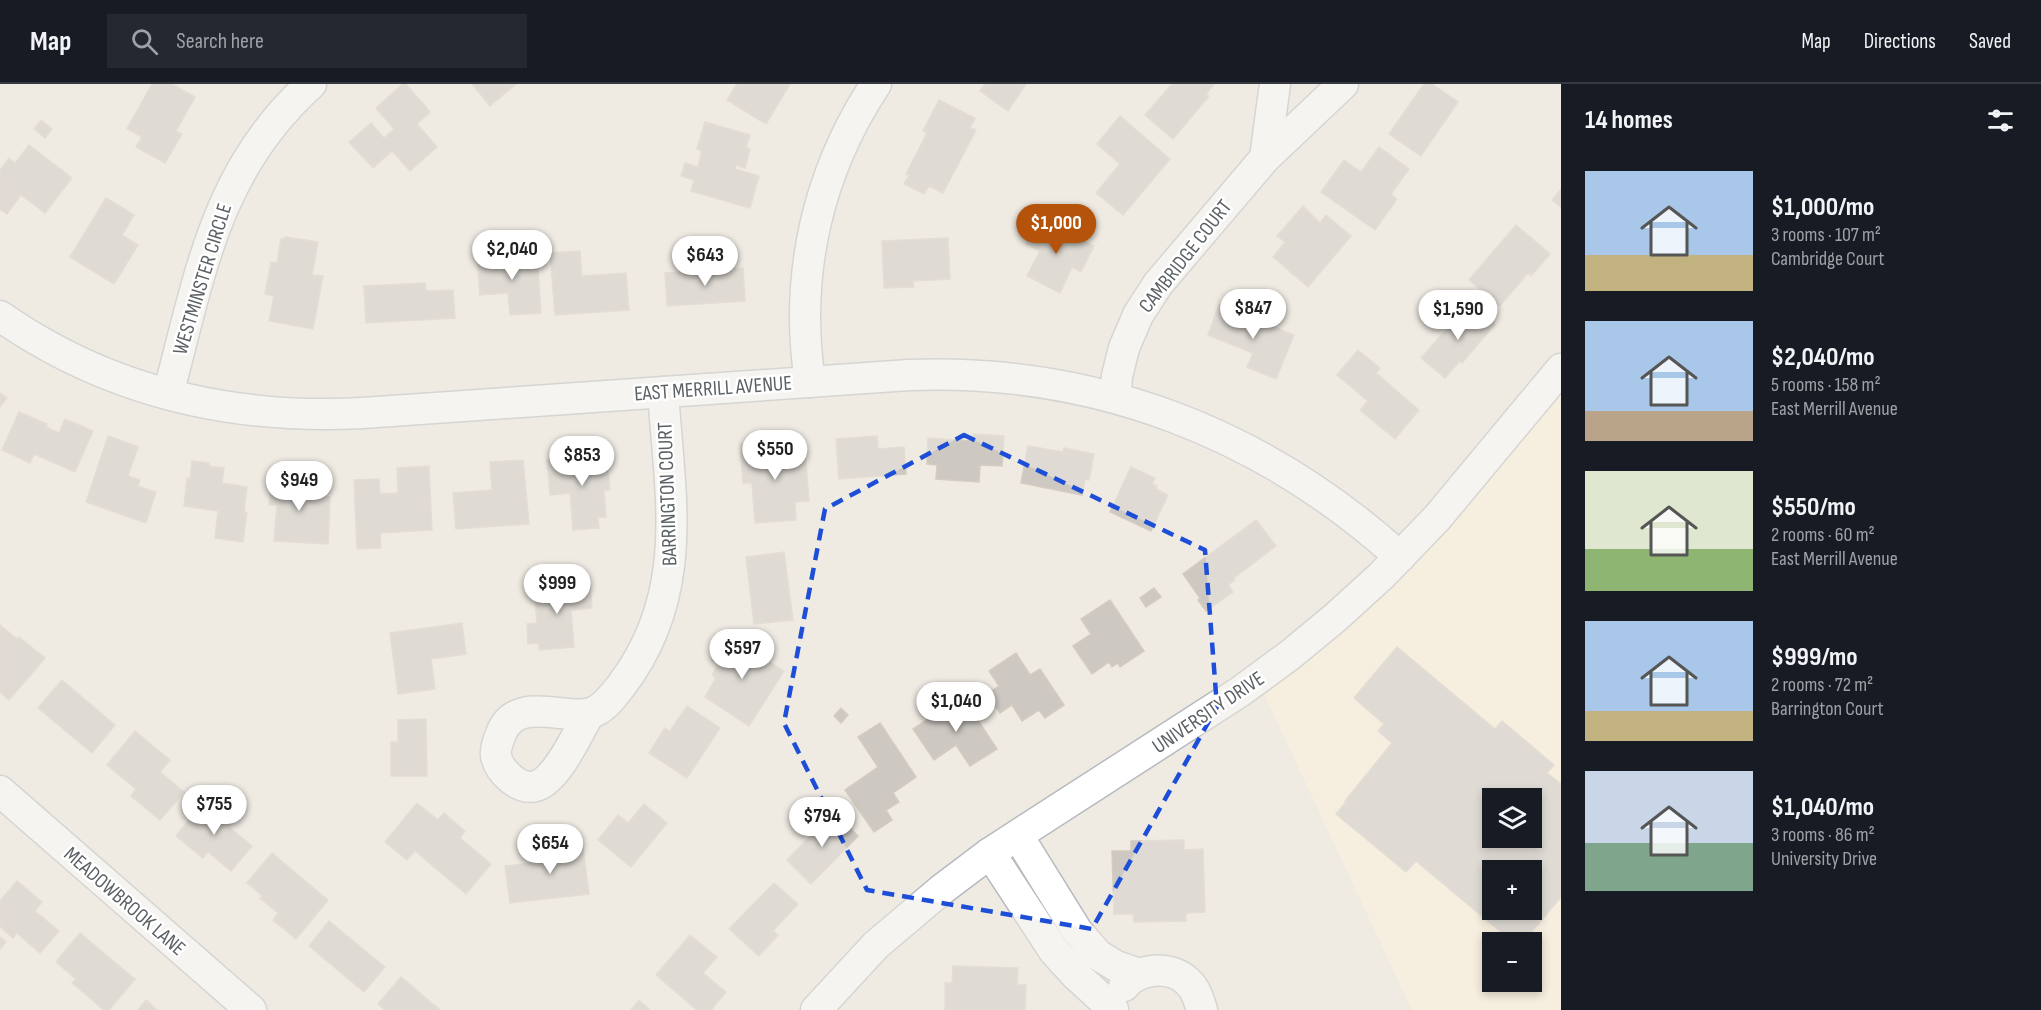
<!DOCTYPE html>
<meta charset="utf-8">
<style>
body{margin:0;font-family:"Sofia Sans Condensed",sans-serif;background:#242831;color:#f1f3f6;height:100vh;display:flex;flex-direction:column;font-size:22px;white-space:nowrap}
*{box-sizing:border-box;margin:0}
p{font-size:20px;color:#9ea1a6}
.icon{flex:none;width:33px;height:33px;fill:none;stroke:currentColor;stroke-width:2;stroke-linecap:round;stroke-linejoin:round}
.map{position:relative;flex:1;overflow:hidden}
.sheet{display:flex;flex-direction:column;background:#171b24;width:480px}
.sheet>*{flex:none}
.tools{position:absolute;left:1482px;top:704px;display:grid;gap:12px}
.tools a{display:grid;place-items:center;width:60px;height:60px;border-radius:0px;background:#171b24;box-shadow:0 3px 9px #0003;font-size:30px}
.price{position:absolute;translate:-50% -51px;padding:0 14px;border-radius:21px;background:#fff;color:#222;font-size:20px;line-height:39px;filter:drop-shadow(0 2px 3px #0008)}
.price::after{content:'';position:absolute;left:50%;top:36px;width:18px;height:14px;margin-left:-9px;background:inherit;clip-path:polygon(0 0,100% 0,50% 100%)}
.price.current{background:#b45309;color:#fff}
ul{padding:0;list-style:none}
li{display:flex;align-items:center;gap:18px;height:150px;padding:0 24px}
li span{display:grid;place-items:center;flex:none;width:168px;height:120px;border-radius:0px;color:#555}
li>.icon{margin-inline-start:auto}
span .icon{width:72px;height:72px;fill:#fffc;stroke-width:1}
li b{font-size:26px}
h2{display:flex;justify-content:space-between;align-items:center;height:72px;padding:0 24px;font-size:26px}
header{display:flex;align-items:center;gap:36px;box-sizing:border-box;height:84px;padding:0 30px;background:#171b24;border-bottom:2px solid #363941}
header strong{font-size:28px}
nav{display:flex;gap:33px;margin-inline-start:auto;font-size:21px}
.search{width:420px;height:54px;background:#242831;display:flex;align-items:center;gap:15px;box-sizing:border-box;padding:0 21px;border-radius:0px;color:#9ea1a6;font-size:22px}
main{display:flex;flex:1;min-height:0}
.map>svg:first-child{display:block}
</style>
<header>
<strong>Map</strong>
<div class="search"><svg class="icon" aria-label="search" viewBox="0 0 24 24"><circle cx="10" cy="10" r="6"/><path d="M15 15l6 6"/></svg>Search here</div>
<nav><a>Map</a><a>Directions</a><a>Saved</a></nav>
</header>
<main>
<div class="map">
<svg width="1561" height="926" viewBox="0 0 1561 926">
<rect width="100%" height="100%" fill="#efebe3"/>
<path fill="#fff1d8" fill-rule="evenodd" d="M1561,285V926H1412L1257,595L1290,571ZM1492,714H1532V753H1492ZM1492,786H1532V825H1492ZM1492,858H1532V897H1492Z"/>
<g fill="#cdc8c2" stroke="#d5ccc0" stroke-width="1.5" fill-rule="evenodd">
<polygon points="152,0 172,0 195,13 176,47 182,50 165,79 136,63 142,53 127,45"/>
<polygon points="403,0 406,0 430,28 417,40 437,63 410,87 392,67 373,84 349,58 371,39 384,54 394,45 376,24"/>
<polygon points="472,0 516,0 490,22"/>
<polygon points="737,0 790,0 766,40 727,16"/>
<polygon points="985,0 1026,0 1008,27 980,7"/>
<polygon points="1172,0 1214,0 1206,10 1209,12 1173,55 1145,31"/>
<polygon points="1424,0 1432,0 1458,18 1421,72 1389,50"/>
<polygon points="939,16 975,34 970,44 976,46 943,109 929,102 924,110 904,100 909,91 906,90 927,49 923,47"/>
<polygon points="1120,32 1170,75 1123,131 1096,109 1120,80 1097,60"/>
<polygon points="41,36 52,45 45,54 34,45"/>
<polygon points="705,38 750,51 746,63 750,65 745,84 736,81 735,85 759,92 750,124 691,107 694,96 681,92 685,79 698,83 701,71 701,66 697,65"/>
<polygon points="29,61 72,94 45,129 21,111 7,130 0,125 0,86 9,74 15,79"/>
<polygon points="1379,63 1409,85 1391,110 1397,115 1375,146 1321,108 1344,76 1361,88"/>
<polygon points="1561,105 1561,123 1552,116"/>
<polygon points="106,114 134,131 122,151 138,161 114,200 70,173"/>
<polygon points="1303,122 1320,139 1326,131 1351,152 1308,203 1273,173 1285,158 1277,152"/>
<polygon points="1039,134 1094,162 1081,188 1072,183 1060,209 1027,192 1040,167 1026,160"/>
<polygon points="1516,141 1550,170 1531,192 1528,189 1500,222 1469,196"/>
<polygon points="285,153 318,158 312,191 323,192 313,245 269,237 274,212 265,210 271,178 277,179 281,155 284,155"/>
<polygon points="948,154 950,195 913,197 914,203 884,204 882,157"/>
<polygon points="580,167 582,192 626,189 629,226 555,231 550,169"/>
<polygon points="537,169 541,229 510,231 508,209 480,211 477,173"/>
<polygon points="743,184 745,217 667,222 665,189"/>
<polygon points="425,199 426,207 453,206 455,234 366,239 364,202"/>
<polygon points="1470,219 1495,240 1462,279 1460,277 1445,294 1421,274"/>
<polygon points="1219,221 1294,251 1276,295 1247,283 1253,269 1208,251"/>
<polygon points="1358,266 1380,284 1376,289 1419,326 1395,355 1360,326 1368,317 1337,291"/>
<polygon points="0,309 7,314 0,323"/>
<polygon points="19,328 47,340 46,343 59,349 65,335 93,347 75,388 34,370 30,379 2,366"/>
<polygon points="973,350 1004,352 1002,382 980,381 979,398 936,395 937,381 927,380 928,354 973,357"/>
<polygon points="108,352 138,363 128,392 140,396 138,402 156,408 146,439 86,418"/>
<polygon points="877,352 878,365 904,363 906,390 839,395 836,355"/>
<polygon points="773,358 775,369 805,367 809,417 795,418 796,436 755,439 752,399 743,399 740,360"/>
<polygon points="1028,362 1063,368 1064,364 1094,370 1089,396 1085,395 1082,411 1021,399"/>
<polygon points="607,371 610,406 604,406 606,433 598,433 599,444 573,446 570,409 550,411 547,376"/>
<polygon points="523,376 529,440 456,445 453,409 492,406 490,378"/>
<polygon points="192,377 209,379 209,382 224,384 222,399 247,403 244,428 247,429 243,458 215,454 218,427 184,422 187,394 190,395"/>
<polygon points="429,382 432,446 380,449 381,464 357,465 354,396 379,395 380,410 398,409 397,384"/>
<polygon points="1131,383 1155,394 1152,400 1157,402 1156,405 1168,411 1151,447 1110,428"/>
<polygon points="272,389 301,391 300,411 330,413 328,460 274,457 277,421 269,421"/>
<polygon points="1256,436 1276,462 1234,494 1235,496 1228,501 1233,508 1206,527 1198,516 1200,514 1183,490"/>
<polygon points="784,468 793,536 754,540 746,473"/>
<polygon points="590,500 592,524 571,526 574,563 539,566 539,559 528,560 527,540 537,539 534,505"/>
<polygon points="1154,504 1161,513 1146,523 1140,514"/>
<polygon points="1110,516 1144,567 1120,583 1118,579 1112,583 1109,578 1092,590 1073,562 1091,550 1081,535"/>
<polygon points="462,539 466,570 431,575 435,605 398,610 390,549"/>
<polygon points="0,541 17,555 19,553 45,574 9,616 0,608"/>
<polygon points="727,551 784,587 749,642 705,613 716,594 712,591 718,581 711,576"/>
<path d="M1397,563L1495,645L1502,637L1554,681L1547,689L1561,700V813L1523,858H1513L1416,777L1406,788L1336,730L1346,718L1345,717L1392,659L1378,647L1384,640L1354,614ZM1492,714H1532V753H1492ZM1492,786H1532V825H1492Z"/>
<polygon points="1016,569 1030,591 1040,585 1064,621 1045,634 1039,626 1022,637 1012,621 1000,629 987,610 999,602 989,587"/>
<polygon points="62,596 115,641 92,669 38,624"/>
<polygon points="962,612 997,665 970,682 956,661 934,676 913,645"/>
<polygon points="687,622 720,644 687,694 649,669 665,644 670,647"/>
<polygon points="841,624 848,631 841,639 834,632"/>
<polygon points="426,635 427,692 391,692 391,658 398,658 398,636"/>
<polygon points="880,639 916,693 893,709 899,718 886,726 892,736 874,748 845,706 878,683 858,653"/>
<polygon points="135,647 170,676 160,688 184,708 160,736 131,712 136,705 107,681"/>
<polygon points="206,716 233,738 229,743 252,762 231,787 208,768 203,774 176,752"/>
<polygon points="417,719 438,736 444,729 465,747 460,754 491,780 466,810 415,767 407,776 385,758"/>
<polygon points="644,720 667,739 631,783 598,756 618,731 628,739"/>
<polygon points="834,728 858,752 811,800 787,776"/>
<polygon points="1184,756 1184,766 1203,765 1205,828 1186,829 1186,837 1134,838 1133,830 1114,830 1112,767 1131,767 1131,757"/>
<polygon points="582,757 589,810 510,819 505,782 531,779 531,776 551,774 549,761"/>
<polygon points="272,769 328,816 296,855 273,836 278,829 260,814 263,812 247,799"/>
<polygon points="17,797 42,818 35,827 59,847 40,869 17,849 13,854 0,843 0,817"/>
<polygon points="774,799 798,820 773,847 778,851 759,872 729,845"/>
<polygon points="329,837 385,883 364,908 309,862"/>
<polygon points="80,849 135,895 109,926 104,926 72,899 76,895 56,878"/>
<polygon points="690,851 717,873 703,889 726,908 711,926 697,926 656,891"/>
<polygon points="0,853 6,858 0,865"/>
<polygon points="953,882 1018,884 1017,901 1026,901 1025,926 945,926 945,899 952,899"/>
<polygon points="401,893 440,926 385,926 378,920"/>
<polygon points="146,916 157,926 138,926"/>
<polygon points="639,916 650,926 631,926"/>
</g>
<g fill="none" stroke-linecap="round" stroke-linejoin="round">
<g stroke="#b6babe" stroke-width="33">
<g id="minor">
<polyline points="1265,74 1275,0"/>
<path d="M0,232C109,308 232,336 363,329L909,291C1095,284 1263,349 1400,473"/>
<path d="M810,298C794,192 817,89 876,0"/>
<path d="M168,310C200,192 215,86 311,0"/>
<polyline points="1117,314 1116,306 1117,292 1124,264 1138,231 1158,200 1265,74 1343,0"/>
<path d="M589,630C577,650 558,695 536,702C519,707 499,687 496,672C495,665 498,657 501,650C515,610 567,637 591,629C604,625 613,612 621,602C691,510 670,414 663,308"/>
<polyline points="0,707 251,926"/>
<polyline points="1018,752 1077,847 1098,871 1116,882 1139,890"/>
<polyline points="990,769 1054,867 1076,891 1113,925"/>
<path d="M1124,902C1138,884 1170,881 1187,897C1196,905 1199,916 1202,926"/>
<polyline points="816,926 876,861 941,806 990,769 1241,607 1290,571 1336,533 1381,492 1437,434 1561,285"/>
</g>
</g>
<use href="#minor" stroke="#fff" stroke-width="30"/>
</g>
<path d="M0 0H1561V926H0ZM964,351L1205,466L1217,623L1092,845L867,806L784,639L825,425Z" fill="#efebe3" fill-opacity=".55" fill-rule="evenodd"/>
<path fill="none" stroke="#1d4ed8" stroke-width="4.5" stroke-dasharray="12 8" stroke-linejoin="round" d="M964,351L1205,466L1217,623L1092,845L867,806L784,639L825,425Z"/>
<g text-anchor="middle" stroke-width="5" stroke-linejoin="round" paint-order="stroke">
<g font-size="21" fill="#5b6165" stroke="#fff">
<text transform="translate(1185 172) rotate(-52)" y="7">CAMBRIDGE COURT</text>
<text transform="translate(202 195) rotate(-73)" y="7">WESTMINSTER CIRCLE</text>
<text transform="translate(713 304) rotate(-4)" y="7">EAST MERRILL AVENUE</text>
<text transform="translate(667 410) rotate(-92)" y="7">BARRINGTON COURT</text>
<text transform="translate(1208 628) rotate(-34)" y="7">UNIVERSITY DRIVE</text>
<text transform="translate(125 817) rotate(41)" y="7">MEADOWBROOK LANE</text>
</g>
</g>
</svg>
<div class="tools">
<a><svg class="icon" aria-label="layers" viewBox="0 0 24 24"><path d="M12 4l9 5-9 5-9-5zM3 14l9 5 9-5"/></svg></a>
<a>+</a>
<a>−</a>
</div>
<b class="price current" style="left:1056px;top:171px">$1,000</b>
<b class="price" style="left:512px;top:197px">$2,040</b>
<b class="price" style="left:705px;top:203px">$643</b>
<b class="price" style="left:1253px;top:256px">$847</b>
<b class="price" style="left:1458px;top:257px">$1,590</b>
<b class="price" style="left:775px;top:397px">$550</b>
<b class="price" style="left:582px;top:403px">$853</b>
<b class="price" style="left:299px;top:428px">$949</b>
<b class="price" style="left:557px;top:531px">$999</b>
<b class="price" style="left:742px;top:596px">$597</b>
<b class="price" style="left:956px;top:649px">$1,040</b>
<b class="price" style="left:214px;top:752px">$755</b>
<b class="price" style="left:822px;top:764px">$794</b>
<b class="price" style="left:550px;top:791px">$654</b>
</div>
<section class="sheet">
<h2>14 homes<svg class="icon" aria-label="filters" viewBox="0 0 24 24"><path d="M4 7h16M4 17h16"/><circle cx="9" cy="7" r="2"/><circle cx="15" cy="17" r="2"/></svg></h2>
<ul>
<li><span style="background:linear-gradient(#a9c7e8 70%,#c2b280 0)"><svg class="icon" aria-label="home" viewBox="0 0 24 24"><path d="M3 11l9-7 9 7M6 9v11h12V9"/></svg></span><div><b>$1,000/mo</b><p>3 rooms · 107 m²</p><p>Cambridge Court</p></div></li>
<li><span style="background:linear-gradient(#a9c7e8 75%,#b9a48a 0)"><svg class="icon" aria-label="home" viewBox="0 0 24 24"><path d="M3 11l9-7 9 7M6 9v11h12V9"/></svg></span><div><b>$2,040/mo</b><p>5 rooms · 158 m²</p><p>East Merrill Avenue</p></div></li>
<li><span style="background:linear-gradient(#dfe7d0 65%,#8fb573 0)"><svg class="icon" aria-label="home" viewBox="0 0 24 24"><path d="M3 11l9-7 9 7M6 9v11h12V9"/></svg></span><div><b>$550/mo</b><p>2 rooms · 60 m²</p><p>East Merrill Avenue</p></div></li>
<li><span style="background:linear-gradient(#a9c7e8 75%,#c2b280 0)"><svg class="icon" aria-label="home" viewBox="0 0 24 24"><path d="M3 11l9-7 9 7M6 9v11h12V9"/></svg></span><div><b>$999/mo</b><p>2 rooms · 72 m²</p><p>Barrington Court</p></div></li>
<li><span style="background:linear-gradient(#c9d6e8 60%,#7fa58c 0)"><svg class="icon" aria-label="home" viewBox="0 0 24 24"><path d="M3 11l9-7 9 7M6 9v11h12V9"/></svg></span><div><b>$1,040/mo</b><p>3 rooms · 86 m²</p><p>University Drive</p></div></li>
</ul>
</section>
</main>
